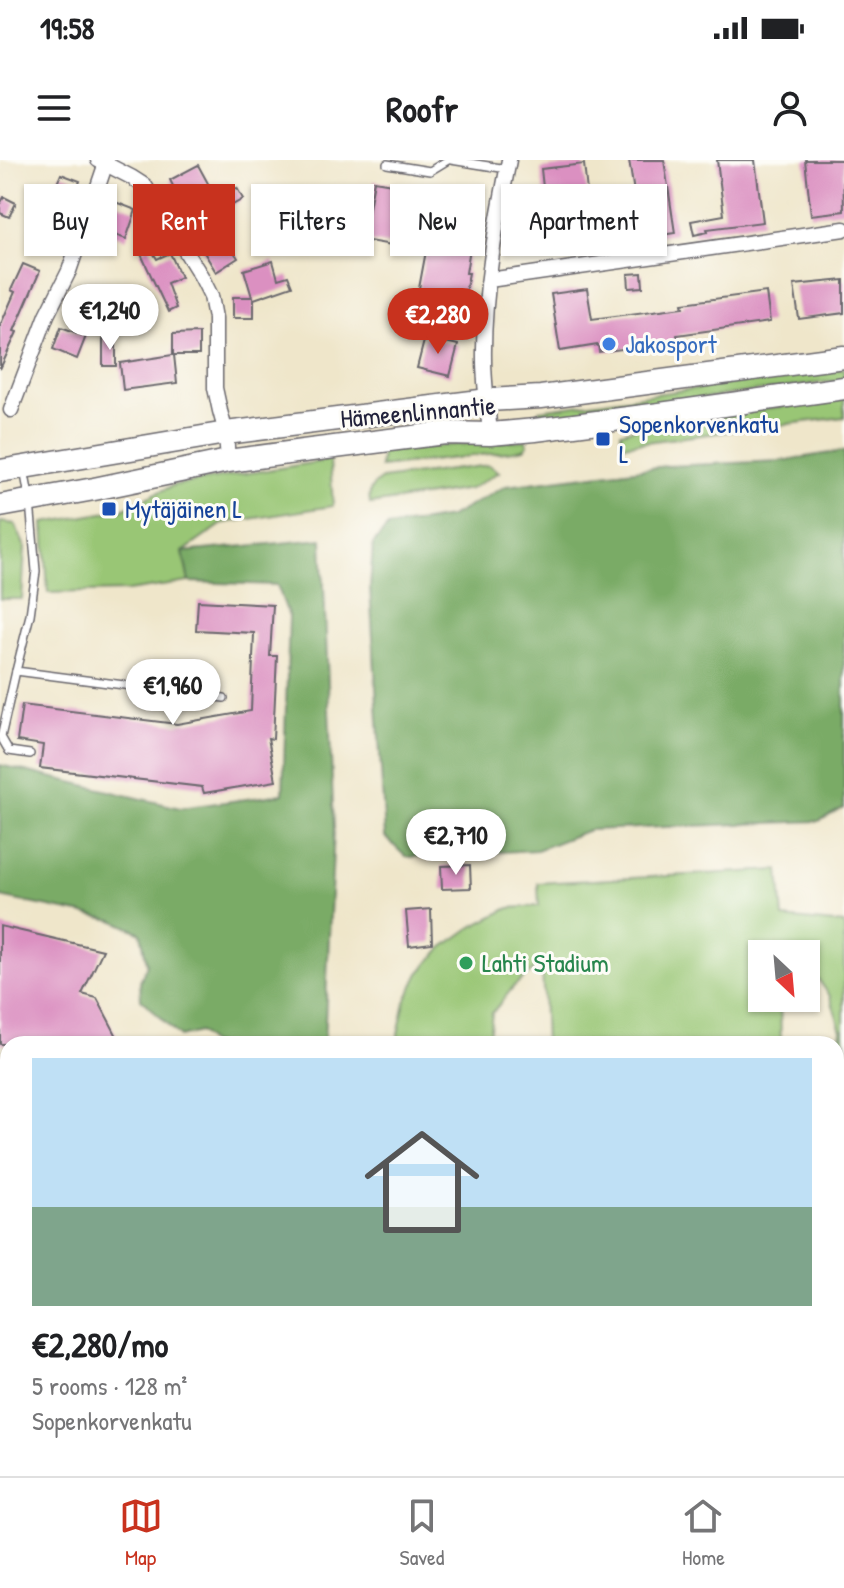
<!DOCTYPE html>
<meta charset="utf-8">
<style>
body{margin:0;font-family:"Patrick Hand",sans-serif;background:#f2f2f2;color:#202124;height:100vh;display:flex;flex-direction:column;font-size:30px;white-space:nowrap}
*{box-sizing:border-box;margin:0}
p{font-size:26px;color:#757577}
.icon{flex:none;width:44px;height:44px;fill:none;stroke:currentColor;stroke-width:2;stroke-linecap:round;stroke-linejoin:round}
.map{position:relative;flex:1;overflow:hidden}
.sheet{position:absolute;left:0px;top:876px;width:844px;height:440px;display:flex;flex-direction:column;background:#fff;border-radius:24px 24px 0 0;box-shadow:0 2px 6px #0004}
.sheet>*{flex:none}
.banner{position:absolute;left:24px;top:24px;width:796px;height:72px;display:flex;gap:16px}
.needle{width:52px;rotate:154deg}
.tools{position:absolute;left:748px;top:780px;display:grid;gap:16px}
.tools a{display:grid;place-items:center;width:72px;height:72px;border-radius:0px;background:#fff;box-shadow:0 2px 6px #0004;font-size:40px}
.price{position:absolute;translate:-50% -68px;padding:0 18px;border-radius:28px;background:#fff;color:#222;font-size:26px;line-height:52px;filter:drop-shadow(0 2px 4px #0008)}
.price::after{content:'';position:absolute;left:50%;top:48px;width:24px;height:18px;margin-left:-12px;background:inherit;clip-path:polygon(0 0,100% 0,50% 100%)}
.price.current{background:#c8321e;color:#fff}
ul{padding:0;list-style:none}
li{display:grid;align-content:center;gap:16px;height:424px;padding:0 32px}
li span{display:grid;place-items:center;height:248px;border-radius:0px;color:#555}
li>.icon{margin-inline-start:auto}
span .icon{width:144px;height:144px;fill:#fffc;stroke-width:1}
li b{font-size:34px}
.tag{padding:0 28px;border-radius:0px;background:#fff;box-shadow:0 2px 6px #0004;font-size:28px;line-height:72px}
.tag.current{background:#c8321e;color:#fff}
.status{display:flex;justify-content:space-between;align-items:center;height:56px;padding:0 40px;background:#fff;direction:ltr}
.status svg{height:22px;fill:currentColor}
header{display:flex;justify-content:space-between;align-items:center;height:104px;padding:0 32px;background:#fff;font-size:36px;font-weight:700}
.menu{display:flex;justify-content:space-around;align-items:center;height:112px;border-top:2px solid #e0e0e0;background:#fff;font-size:22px;color:#757577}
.menu a{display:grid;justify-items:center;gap:4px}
.menu .current{color:#c8321e}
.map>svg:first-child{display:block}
</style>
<div class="status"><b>19:58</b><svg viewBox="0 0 49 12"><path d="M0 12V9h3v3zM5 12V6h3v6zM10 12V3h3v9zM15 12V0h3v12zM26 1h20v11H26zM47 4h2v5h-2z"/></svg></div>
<header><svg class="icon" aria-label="menu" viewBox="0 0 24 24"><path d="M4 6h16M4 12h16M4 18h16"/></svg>Roofr<svg class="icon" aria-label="person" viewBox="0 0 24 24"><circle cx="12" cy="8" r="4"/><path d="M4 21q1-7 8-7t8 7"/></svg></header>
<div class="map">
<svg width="844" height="1316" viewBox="0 0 844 1316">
<rect width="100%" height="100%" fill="#fdfcf7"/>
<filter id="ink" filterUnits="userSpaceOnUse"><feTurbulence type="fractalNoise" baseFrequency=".0125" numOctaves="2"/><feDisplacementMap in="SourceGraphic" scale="16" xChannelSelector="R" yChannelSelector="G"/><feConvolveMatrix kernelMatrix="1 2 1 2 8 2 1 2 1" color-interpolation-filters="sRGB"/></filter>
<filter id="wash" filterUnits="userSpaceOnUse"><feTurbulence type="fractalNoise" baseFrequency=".006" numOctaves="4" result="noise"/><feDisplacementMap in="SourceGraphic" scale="32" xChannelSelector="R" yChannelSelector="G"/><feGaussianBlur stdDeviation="1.8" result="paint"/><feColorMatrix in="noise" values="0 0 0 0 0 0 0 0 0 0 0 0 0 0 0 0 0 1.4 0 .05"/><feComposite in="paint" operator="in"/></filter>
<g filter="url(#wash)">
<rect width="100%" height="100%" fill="#efe6ca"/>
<g fill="#99c674" stroke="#5e7458" stroke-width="2">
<polygon points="844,208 844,220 541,259 539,250"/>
<polygon points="844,238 844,257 621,285 621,272 649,264"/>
<polygon points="526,280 528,285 524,289 514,291 380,307 382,290"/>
<polygon points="330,300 333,346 224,363 183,392 189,422 128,431 48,433 44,363 120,350 174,325"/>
<path d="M489,305L499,312L470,329L370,344C368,330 371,326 382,319Z"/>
<polygon points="0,362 15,364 25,387 22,439 0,439"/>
<polygon points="779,710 783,758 844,764 844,1029 836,1029 836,901 841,870 830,836 813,812 806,808 806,794 785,794 780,792 779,794 762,794 762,838 780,838 781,884 545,884 542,803 514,826 492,853 488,884 398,884 398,874 405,842 419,813 442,788 470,768 509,748 539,746 538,723"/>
<polygon points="8,1134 8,1184 0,1179 0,1139"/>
</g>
<g fill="#7aab66" stroke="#4e6650" stroke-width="2">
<polygon points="844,291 844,648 819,661 589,670 537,690 406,697 385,677 370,428 373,384 388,367 450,357 506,326 666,306 780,301"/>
<polygon points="322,379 334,669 324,884 211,884 199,872 180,877 141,839 140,822 147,804 141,773 113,760 0,737 0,605 180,648 283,634 289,457 277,425 189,422 183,392"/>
</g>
<g id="blocks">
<g fill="#db90c1">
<polygon points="629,0 664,0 675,73 641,78"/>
<polygon points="717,0 755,0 763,62 707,69 708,72 694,75 691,61 724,55"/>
<polygon points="805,0 843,0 844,51 811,55"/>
<polygon points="584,4 590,59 547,64 541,9"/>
<polygon points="198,5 210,27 181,42 170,20"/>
<polygon points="61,14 80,21 70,48 50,40"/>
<polygon points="374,21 478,38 466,113 469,113 462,148 417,139 426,91 363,80"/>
<polygon points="237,28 243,39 222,51 215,41"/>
<polygon points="4,37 16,43 9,57 0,53 0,44"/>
<polygon points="110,40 136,50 126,79 100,70"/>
<polygon points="38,50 54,56 47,75 31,69"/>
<polygon points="217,66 238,98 216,112 196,79"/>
<polygon points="149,86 157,99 170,93 181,117 167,123 176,148 168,152 140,92"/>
<polygon points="273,101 278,119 288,116 292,126 254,139 254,158 233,158 233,137 252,137 244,110"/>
<polygon points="23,104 40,111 14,171 17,172 0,209 0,166 15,132 11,130"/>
<polygon points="642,113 643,127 629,128 628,114"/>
<polygon points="844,120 844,153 799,159 794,125"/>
<polygon points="587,129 592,159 684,147 683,143 766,132 770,162 677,175 678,182 599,192 598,185 560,191 551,134"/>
<polygon points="61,167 86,176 77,199 53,189"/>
<polygon points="199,173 199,195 174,195 177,223 123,230 120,203 173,195 173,174"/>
<polygon points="425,177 458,185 450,216 417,208"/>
<rect x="103" y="178" width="13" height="28"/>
<polygon points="198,441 273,445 270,496 277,496 273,579 268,578 276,621 204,633 202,627 40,608 43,585 17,581 22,545 177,564 251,551 254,473 196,470"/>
<polygon points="470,705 471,728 442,729 441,706"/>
<polygon points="431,749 432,783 409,786 406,751"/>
<polygon points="0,766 103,790 82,834 97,838 121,884 0,884"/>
</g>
</g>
</g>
<g filter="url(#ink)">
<use href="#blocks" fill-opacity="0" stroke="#6a676d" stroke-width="2"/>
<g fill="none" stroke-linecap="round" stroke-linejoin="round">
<g stroke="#6a676d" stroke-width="10">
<g id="service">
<polyline points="451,0 507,9"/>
<polyline points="387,4 430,11 448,0"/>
<polyline points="24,309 30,342 36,411 30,455 16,511 224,538"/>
<polyline points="16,511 1,577 9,591 30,594"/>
<polyline points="0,956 8,956"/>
<polyline points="229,1316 267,1313"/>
<polyline points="393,1316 393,1308"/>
</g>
</g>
<g stroke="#6a676d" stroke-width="17">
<g id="minor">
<polyline points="98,0 131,17 145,26 201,116 211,136 215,158 215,228 220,251 226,273 228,301"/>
<polyline points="489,120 844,69"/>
<polyline points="11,250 47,155 69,111 107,0"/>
<path d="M490,274C488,249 484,224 484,199C483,133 496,65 509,0"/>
<polyline points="0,1086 8,1096"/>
<polyline points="0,1125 8,1122"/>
<polyline points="0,1193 8,1196"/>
<polyline points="0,1210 8,1208"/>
<polyline points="95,1308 99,1316"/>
<polyline points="537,1308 542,1316"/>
</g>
</g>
<g stroke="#6a676d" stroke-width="25">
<g id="primary">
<polyline points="0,311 226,273 488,240 541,237 844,197"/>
<polyline points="0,346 94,329 228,301 303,291 445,273 490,274 535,270 660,254 844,228"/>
</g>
</g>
<use href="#service" stroke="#fff" stroke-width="7"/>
<use href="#minor" stroke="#fff" stroke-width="14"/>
<use href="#primary" stroke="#fff" stroke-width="22"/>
</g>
</g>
<circle fill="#3f7fe0" stroke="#fdfcf7" stroke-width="3" cx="609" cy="184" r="8"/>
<g fill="#1a4fb4" stroke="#fdfcf7" stroke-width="3">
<rect x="595" y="271" width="16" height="16" rx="4"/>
<rect x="101" y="341" width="16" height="16" rx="4"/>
</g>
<circle fill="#2e9e5b" stroke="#fdfcf7" stroke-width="3" cx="466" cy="803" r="8"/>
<g text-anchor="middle" stroke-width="6" stroke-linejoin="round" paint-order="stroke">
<g font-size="26" fill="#366cbe" stroke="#fdfcf7" text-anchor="start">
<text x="625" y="193">Jakosport</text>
</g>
<g font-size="26" fill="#22223b" stroke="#fdfcf7">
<text transform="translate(418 252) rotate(-5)" y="9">Hämeenlinnantie</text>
</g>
<g font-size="26" fill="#164399" stroke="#fdfcf7" text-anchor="start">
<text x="619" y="273">Sopenkorvenkatu<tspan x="619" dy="30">L</tspan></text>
<text x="125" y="358">Mytäjäinen L</text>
</g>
<g font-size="26" fill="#27864d" stroke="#fdfcf7" text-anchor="start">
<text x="482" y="812">Lahti Stadium</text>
</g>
</g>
</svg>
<div class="tools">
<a><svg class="needle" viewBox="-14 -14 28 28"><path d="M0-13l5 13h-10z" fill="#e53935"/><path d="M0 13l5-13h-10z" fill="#757577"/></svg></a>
</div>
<b class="price" style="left:110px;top:192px">€1,240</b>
<b class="price current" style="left:438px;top:196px">€2,280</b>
<b class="price" style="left:173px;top:567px">€1,960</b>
<b class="price" style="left:456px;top:717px">€2,710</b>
<div class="banner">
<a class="tag">Buy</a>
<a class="tag current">Rent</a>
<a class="tag">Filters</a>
<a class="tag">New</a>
<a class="tag">Apartment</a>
</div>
<section class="sheet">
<ul>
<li><span style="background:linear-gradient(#bfe0f5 60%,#7fa58c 0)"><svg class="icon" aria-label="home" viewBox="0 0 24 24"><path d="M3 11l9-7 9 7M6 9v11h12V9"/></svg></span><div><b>€2,280/mo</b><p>5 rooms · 128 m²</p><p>Sopenkorvenkatu</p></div></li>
</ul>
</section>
</div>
<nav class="menu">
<a class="current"><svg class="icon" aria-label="map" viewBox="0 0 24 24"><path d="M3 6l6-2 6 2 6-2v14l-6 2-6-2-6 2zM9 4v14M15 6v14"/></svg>Map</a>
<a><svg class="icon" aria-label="saved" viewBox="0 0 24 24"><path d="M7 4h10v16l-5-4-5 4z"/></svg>Saved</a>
<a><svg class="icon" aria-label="home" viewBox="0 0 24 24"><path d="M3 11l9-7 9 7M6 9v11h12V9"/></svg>Home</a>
</nav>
